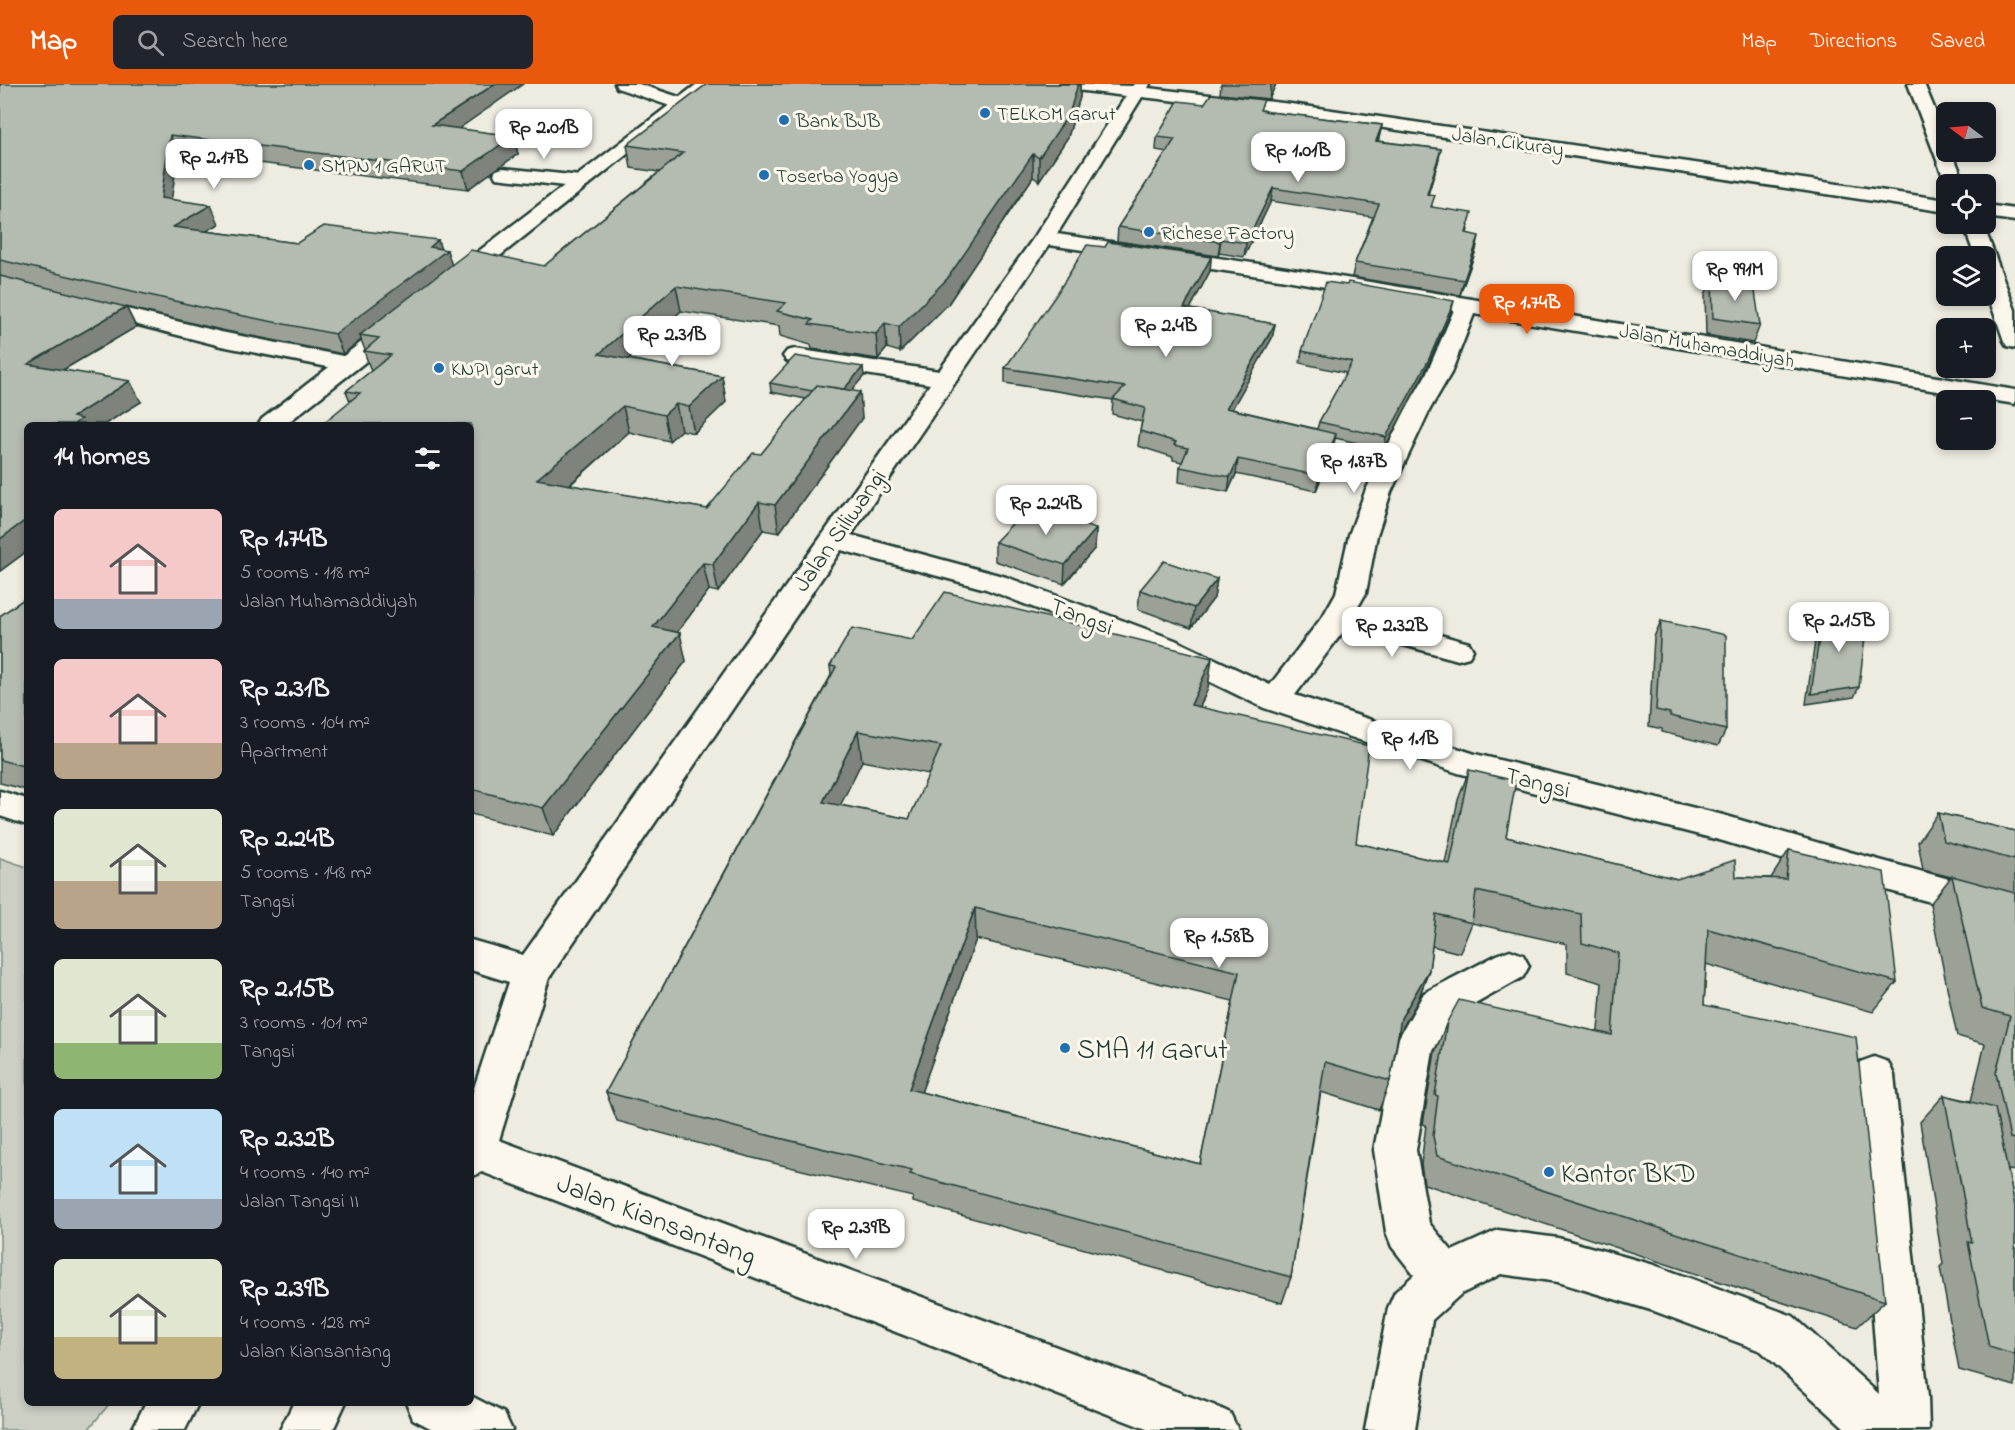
<!DOCTYPE html>
<meta charset="utf-8">
<style>
body{margin:0;font-family:"Indie Flower",sans-serif;background:#20242c;color:#f1f3f6;height:100vh;display:flex;flex-direction:column;font-size:22px;white-space:nowrap}
*{box-sizing:border-box;margin:0}
p{font-size:20px;color:#9ea1a6}
.icon{flex:none;width:33px;height:33px;fill:none;stroke:currentColor;stroke-width:2;stroke-linecap:round;stroke-linejoin:round}
.map{position:relative;flex:1;overflow:hidden}
.side{position:absolute;left:24px;top:338px;width:450px;height:984px;display:flex;flex-direction:column;background:#171b24;border-radius:9px;box-shadow:0 3px 9px #0003}
.side>*{flex:none}
.needle{width:39px;rotate:286deg}
.tools{position:absolute;left:1936px;top:18px;display:grid;gap:12px}
.tools a{display:grid;place-items:center;width:60px;height:60px;border-radius:9px;background:#171b24;box-shadow:0 3px 9px #0003;font-size:30px}
.price{position:absolute;translate:-50% -51px;padding:0 14px;border-radius:12px;background:#fff;color:#222;font-size:20px;line-height:39px;filter:drop-shadow(0 2px 3px #0008)}
.price::after{content:'';position:absolute;left:50%;top:36px;width:18px;height:14px;margin-left:-9px;background:inherit;clip-path:polygon(0 0,100% 0,50% 100%)}
.price.active{background:#ea580c;color:#fff}
ul{padding:0;list-style:none}
li{display:flex;align-items:center;gap:18px;height:150px;padding:0 30px}
li span{display:grid;place-items:center;flex:none;width:168px;height:120px;border-radius:9px;color:#555}
li>.icon{margin-inline-start:auto}
span .icon{width:72px;height:72px;fill:#fffc;stroke-width:1}
li b{font-size:26px}
h2{display:flex;justify-content:space-between;align-items:center;height:72px;padding:0 30px;font-size:26px}
header{display:flex;align-items:center;gap:36px;box-sizing:border-box;height:84px;padding:0 30px;background:#ea580c;color:#fff}
header strong{font-size:28px}
nav{display:flex;gap:33px;margin-inline-start:auto;font-size:21px}
.search{width:420px;height:54px;background:#20242c;display:flex;align-items:center;gap:15px;box-sizing:border-box;padding:0 21px;border-radius:9px;color:#9ea1a6;font-size:22px}
.map>svg:first-child{display:block}
</style>
<header>
<strong>Map</strong>
<div class="search"><svg class="icon" aria-label="search" viewBox="0 0 24 24"><circle cx="10" cy="10" r="6"/><path d="M15 15l6 6"/></svg>Search here</div>
<nav><a>Map</a><a>Directions</a><a>Saved</a></nav>
</header>
<div class="map">
<svg width="2015" height="1346" viewBox="0 0 2015 1346">
<rect width="100%" height="100%" fill="#eeece1"/>
<filter id="ink" filterUnits="userSpaceOnUse"><feTurbulence type="fractalNoise" baseFrequency=".0167" numOctaves="2"/><feDisplacementMap in="SourceGraphic" scale="12" xChannelSelector="R" yChannelSelector="G"/><feConvolveMatrix kernelMatrix="1 2 1 2 8 2 1 2 1" color-interpolation-filters="sRGB"/></filter>
<g filter="url(#ink)">
<polygon fill="#cbcfc4" stroke="#75867c" stroke-width="1.5" points="0,774 27,783 27,1318 110,1319 88,1346 0,1346"/>
<g fill="none" stroke-linecap="round" stroke-linejoin="round">
<g stroke="#1f3d34" stroke-width="5">
<g id="minor">
<polygon points="615,0 639,0 688,16 691,20 688,24 676,24 617,4"/>
<path d="M1060,0L1132,2L1134,0H1150L1148,4L1291,20L1947,116V128L1291,30L1142,13L1057,150L1286,184L2015,306V320L1474,230L1451,289L1430,325L1391,408L1377,451L1366,509L1355,528L1469,559L1473,566L1469,573L1458,576L1345,545L1295,611L1475,670L1723,731L1850,768L2015,813V841L1850,796L1723,757L1458,689L1264,624L1153,570L986,505L841,466L549,894L499,1056L1213,1321L1230,1329L1238,1346H1149L482,1088L471,1093V1013L509,898L471,886V856L523,871L930,300L795,279L787,277L783,272L787,267L795,265L939,287L1035,152L1126,12L1068,5ZM1049,161L1286,196L1454,226L1427,289L1406,325L1365,408L1349,451L1336,509L1323,532L1270,601L1175,556L1006,493L851,451Z"/>
<polygon points="1908,0 1924,0 1947,55 1947,68 1952,68 1965,100 1946,100"/>
<polygon points="503,84 581,92 588,94 590,98 588,102 581,104 496,94 494,90 496,86"/>
<polygon points="1986,121 2015,125 2015,137 1986,133"/>
<polygon points="1963,140 1983,140 2015,226 2015,264 2007,262 2004,257 1986,206 1986,172 1975,172"/>
<polygon points="0,194 221,248 348,273 356,275 360,280 356,285 348,287 221,262 0,206"/>
<polygon points="0,707 27,715 27,741 0,732"/>
<polygon points="1510,866 1523,871 1529,882 1523,893 1452,933 1433,967 1416,1066 1429,1139 1452,1167 1498,1146 1558,1154 1654,1181 1793,1232 1879,1310 1854,991 1860,978 1874,973 1888,978 1894,991 1928,1313 1929,1346 1847,1346 1761,1267 1654,1227 1558,1198 1501,1190 1461,1210 1432,1236 1415,1346 1365,1346 1388,1224 1395,1208 1414,1191 1392,1163 1386,1148 1374,1066 1393,964 1424,909 1497,871"/>
<polygon points="471,1312 504,1329 512,1346 434,1346 413,1335 406,1318 471,1318"/>
<polygon points="146,1318 199,1318 185,1346 132,1346"/>
<polygon points="294,1318 346,1318 333,1346 280,1346"/>
</g>
</g>
<g stroke="#1f3d34" stroke-width="5">
<g id="major">
<polygon points="697,0 715,0 461,203 453,204 445,203 442,198 445,193"/>
<polygon points="398,234 406,236 409,241 406,246 286,340 259,340 262,335 390,236"/>
</g>
</g>
<use href="#minor" fill="#fbf7ec" fill-rule="evenodd"/>
<use href="#major" fill="#fbf7ec" fill-rule="evenodd"/>
</g>
<g fill="#9ba197" stroke="#1f3d34" stroke-width="1.5" fill-rule="evenodd">
<polygon points="0,0 458,45 513,52 518,70 468,105 178,69 171,115 219,140 206,147 297,159 438,156 440,165 451,181 544,182 659,88 631,84 627,61 707,0 1080,0 1080,13 1068,53 1039,97 1033,93 948,220 900,268 887,264 878,275 812,265 811,261 780,252 779,242 681,227 628,275 722,292 726,318 694,349 681,346 669,357 629,348 570,401 707,425 761,370 806,315 771,308 770,299 864,292 851,306 862,334 779,449 763,446 718,508 709,506 677,548 686,577 553,752 471,730 471,340 350,317 346,307 371,287 364,267 365,266 361,256 343,270 221,246 126,223 136,243 63,286 141,318 105,340 27,340 27,467 0,487"/>
<polygon points="1221,0 1276,0 1269,15 1220,10"/>
<polygon points="1263,26 1269,28 1382,41 1378,57 1441,65 1438,78 1428,110 1432,123 1469,142 1467,149 1476,166 1460,211 1352,193 1355,179 1373,133 1271,117 1244,173 1219,169 1218,172 1117,157 1118,143 1167,68 1156,66 1157,53"/>
<polygon points="1105,163 1211,173 1210,187 1190,225 1275,240 1272,254 1232,325 1317,345 1319,338 1346,289 1300,279 1302,267 1451,228 1425,288 1384,365 1335,354 1333,364 1316,407 1236,390 1228,408 1179,398 1180,383 1182,378 1173,376 1173,373 1138,362 1140,347 1142,338 1112,330 1113,316 1005,299 1005,284"/>
<polygon points="1712,194 1760,241 1753,259 1706,251 1705,211"/>
<polygon points="1096,445 1095,464 1064,500 995,477 995,458"/>
<polygon points="1217,495 1214,514 1191,544 1138,525 1140,506"/>
<polygon points="27,513 27,706 0,699 0,532"/>
<polygon points="1823,526 1859,603 1854,613 1806,620 1818,536"/>
<polygon points="1661,537 1726,646 1718,662 1662,648 1662,645 1649,642 1654,553"/>
<path d="M912,556L1208,604L1200,623L1356,759L1445,779L1458,716L1469,686L1506,753L1677,795L1736,793L1771,794L1789,766L1897,898L1873,928L1706,880L1704,921L1885,1217L1857,1243L1424,1100L1421,1080L1426,1041L1423,1040L1435,968L1447,938L1598,947L1602,899L1567,889V860L1472,839L1460,869L1432,862L1429,886L1418,916L1399,950L1390,997L1379,1026L1321,1008L1291,1193L1282,1219L913,1118V1113L749,1073L617,1037L606,1008L831,591L830,582ZM862,677L929,690L909,735L840,721ZM976,855L1233,917L1200,1080L921,1008Z"/>
<polygon points="1938,729 2015,747 2015,1087 2008,1086 2015,1122 2015,1302 1959,1286 1940,1183 1943,1180 1920,1038 1944,1011 1971,1017 1985,960 1957,952 1930,820 1951,793 1923,786 1918,758"/>
</g>
<g fill="#7e837b" stroke="#1f3d34" stroke-width="1.5">
<polygon points="495,0 523,0 438,59 432,41"/>
<polygon points="1078,0 1080,0 1080,13 1068,53 1039,97 1039,74"/>
<polygon points="1271,0 1276,0 1269,15 1271,1"/>
<polygon points="1382,41 1379,54 1373,70 1376,57"/>
<polygon points="170,51 178,69 169,132 161,114"/>
<polygon points="513,52 518,70 468,105 463,87"/>
<polygon points="1441,65 1438,78 1424,123 1427,110"/>
<polygon points="1033,70 1033,93 948,220 900,268 899,243"/>
<polygon points="1273,104 1271,117 1244,173 1246,159"/>
<polygon points="211,121 219,140 181,162 173,143"/>
<polygon points="1479,152 1476,166 1460,211 1464,196"/>
<polygon points="1221,155 1219,169 1218,172 1220,158"/>
<polygon points="438,156 442,170 447,166 453,185 360,251 361,256 343,270 335,250 430,163"/>
<polygon points="1211,173 1210,187 1183,238 1184,224"/>
<polygon points="676,202 681,227 605,296 599,270"/>
<polygon points="1454,217 1451,228 1425,288 1384,365 1386,353"/>
<polygon points="126,223 136,243 39,300 28,280"/>
<polygon points="885,239 887,264 878,275 876,250"/>
<polygon points="1275,240 1272,254 1224,339 1226,324"/>
<polygon points="863,283 864,292 839,321 838,312"/>
<polygon points="722,292 726,318 694,349 689,323"/>
<polygon points="130,297 141,318 105,340 74,340 73,333"/>
<polygon points="860,308 862,334 779,449 775,421"/>
<polygon points="676,320 681,346 669,357 664,331"/>
<polygon points="623,322 629,348 545,422 537,395"/>
<polygon points="1336,350 1333,364 1316,407 1319,392"/>
<polygon points="1238,375 1236,390 1228,408 1230,393"/>
<polygon points="759,418 763,446 718,508 713,480"/>
<polygon points="27,435 27,467 0,487 0,455"/>
<polygon points="1096,445 1095,464 1064,500 1065,481"/>
<polygon points="703,479 709,506 660,571 653,543"/>
<polygon points="1217,495 1214,514 1191,544 1194,524"/>
<polygon points="680,549 686,577 553,752 543,724"/>
<polygon points="1212,574 1208,604 1187,652 1191,621"/>
<polygon points="858,647 862,677 827,749 823,718"/>
<polygon points="975,824 976,855 912,1034 909,1005"/>
<polygon points="1429,886 1418,916 1391,964 1401,934"/>
</g>
<g fill="#b4bbb0" stroke="#1f3d34" stroke-width="1.5" fill-rule="evenodd">
<polygon points="0,0 495,0 432,41 513,52 463,87 170,51 161,114 211,121 173,143 297,159 324,142 438,156 430,163 447,166 335,250 213,226 0,176"/>
<polygon points="707,0 1078,0 1069,30 1039,74 1033,70 947,195 899,243 885,239 876,250 809,240 813,236 777,227 786,219 676,202 599,270 722,292 689,323 676,320 664,331 623,322 537,395 707,425 753,369 761,370 817,301 860,308 775,421 759,418 713,480 703,479 653,543 680,549 543,724 471,705 471,340 322,340 360,309 346,307 391,271 364,267 379,254 360,251 471,166 544,182 683,69 627,61"/>
<polygon points="1211,10 1264,16 1260,26 1269,28 1382,41 1376,57 1441,65 1427,110 1435,111 1431,123 1472,129 1466,149 1479,152 1464,196 1355,179 1379,120 1273,104 1246,159 1221,155 1220,158 1118,143 1175,55 1157,53 1178,17 1204,20"/>
<polygon points="1108,158 1211,173 1184,224 1275,240 1226,324 1336,350 1319,392 1238,375 1230,393 1180,383 1188,364 1174,361 1176,358 1140,347 1145,324 1113,315 1125,303 1005,284 1056,211 1087,161 1105,163"/>
<polygon points="0,192 126,223 28,280 130,297 73,333 81,335 74,340 77,340 27,340 27,435 0,455"/>
<polygon points="1712,194 1754,201 1760,241 1713,234"/>
<polygon points="1326,198 1347,201 1348,198 1454,217 1428,277 1386,353 1319,338 1352,278 1302,267"/>
<polygon points="795,272 863,283 844,305 817,301 812,307 770,299"/>
<polygon points="1028,423 1096,445 1065,481 995,458"/>
<polygon points="1164,477 1217,495 1194,524 1140,506"/>
<path d="M945,508L1212,574L1191,621L1369,662L1356,759L1450,780L1469,686L1516,697L1506,753L1677,795L1735,776L1736,793L1786,795L1789,766L1884,788L1897,898L1708,845L1704,921L1856,953L1885,1217L1437,1072L1433,1052L1438,1012L1435,1011L1447,938L1459,916L1612,951L1618,869L1582,859L1581,830L1476,807L1472,839L1436,830L1429,886L1401,934L1390,997L1325,978L1291,1193L910,1090L912,1086L742,1045L606,1008L836,583L830,582L852,544L912,556ZM858,647L941,662L909,735L823,718ZM975,824L1239,888L1200,1080L909,1005Z"/>
<polygon points="27,513 27,683 0,676 0,532"/>
<polygon points="1823,526 1867,537 1859,603 1811,610"/>
<polygon points="1661,537 1726,551 1726,646 1670,632 1670,629 1656,626"/>
<polygon points="1938,729 2015,747 2015,776 1944,757"/>
<polygon points="1952,792 2015,809 2015,1055 2010,1054 1996,989 2010,932 1982,924"/>
<polygon points="1944,1011 1995,1024 2015,1122 2015,1271 1989,1263 1968,1158 1972,1159"/>
</g>
</g>
<g fill="#1f6fb2" stroke="#fbf7ec" stroke-width="2">
<circle cx="985" cy="29" r="6"/>
<circle cx="784" cy="36" r="6"/>
<circle cx="309" cy="81" r="6"/>
<circle cx="764" cy="91" r="6"/>
<circle cx="1149" cy="148" r="6"/>
<circle cx="439" cy="284" r="6"/>
<circle cx="1065" cy="964" r="6"/>
<circle cx="1549" cy="1088" r="6"/>
</g>
<g text-anchor="middle" stroke-width="6" stroke-linejoin="round" paint-order="stroke">
<g font-size="20" fill="#1f3d34" stroke="#fbf7ec" text-anchor="start">
<text x="997" y="36">TELKOM Garut</text>
<text x="796" y="43">Bank BJB</text>
<text x="321" y="88">SMPN 1 GARUT</text>
<text x="776" y="98">Toserba Yogya</text>
<text x="1161" y="155">Richese Factory</text>
<text x="451" y="291">KNPI garut</text>
</g>
<g font-size="20" fill="#1f3d34" stroke="#fbf7ec">
<text transform="translate(1508 57) rotate(8)" y="7">Jalan Cikuray</text>
<text transform="translate(1707 261) rotate(10)" y="7">Jalan Muhamaddiyah</text>
</g>
<g font-size="24" fill="#1f3d34" stroke="#fbf7ec">
<text transform="translate(839 446) rotate(-55)" y="8">Jalan Siliwangi</text>
<text transform="translate(1082 532) rotate(21)" y="8">Tangsi</text>
<text transform="translate(1538 698) rotate(14)" y="8">Tangsi</text>
</g>
<g font-size="28" fill="#1f3d34" stroke="#fbf7ec" text-anchor="start">
<text x="1077" y="974">SMA 11 Garut</text>
<text x="1561" y="1098">Kantor BKD</text>
</g>
<g font-size="28" fill="#1f3d34" stroke="#fbf7ec">
<text transform="translate(657 1134) rotate(21)" y="10">Jalan Kiansantang</text>
</g>
</g>
</svg>
<div class="tools">
<a><svg class="needle" viewBox="-14 -14 28 28"><path d="M0-13l5 13h-10z" fill="#e53935"/><path d="M0 13l5-13h-10z" fill="#9ea1a6"/></svg></a>
<a><svg class="icon" aria-label="locate" viewBox="0 0 24 24"><circle cx="12" cy="12" r="6"/><path d="M12 2v4M12 18v4M2 12h4M18 12h4"/></svg></a>
<a><svg class="icon" aria-label="layers" viewBox="0 0 24 24"><path d="M12 4l9 5-9 5-9-5zM3 14l9 5 9-5"/></svg></a>
<a>+</a>
<a>−</a>
</div>
<b class="price" style="left:544px;top:76px">Rp 2.01B</b>
<b class="price" style="left:1298px;top:99px">Rp 1.01B</b>
<b class="price" style="left:214px;top:106px">Rp 2.17B</b>
<b class="price" style="left:1735px;top:218px">Rp 991M</b>
<b class="price active" style="left:1527px;top:251px">Rp 1.74B</b>
<b class="price" style="left:1166px;top:274px">Rp 2.4B</b>
<b class="price" style="left:672px;top:283px">Rp 2.31B</b>
<b class="price" style="left:1354px;top:410px">Rp 1.87B</b>
<b class="price" style="left:1046px;top:452px">Rp 2.24B</b>
<b class="price" style="left:1839px;top:569px">Rp 2.15B</b>
<b class="price" style="left:1392px;top:574px">Rp 2.32B</b>
<b class="price" style="left:1410px;top:687px">Rp 1.1B</b>
<b class="price" style="left:1219px;top:885px">Rp 1.58B</b>
<b class="price" style="left:856px;top:1176px">Rp 2.39B</b>
<section class="side">
<h2>14 homes<svg class="icon" aria-label="filters" viewBox="0 0 24 24"><path d="M4 7h16M4 17h16"/><circle cx="9" cy="7" r="2"/><circle cx="15" cy="17" r="2"/></svg></h2>
<ul>
<li><span style="background:linear-gradient(#f6c9c9 75%,#9aa5b1 0)"><svg class="icon" aria-label="home" viewBox="0 0 24 24"><path d="M3 11l9-7 9 7M6 9v11h12V9"/></svg></span><div><b>Rp 1.74B</b><p>5 rooms · 118 m²</p><p>Jalan Muhamaddiyah</p></div></li>
<li><span style="background:linear-gradient(#f6c9c9 70%,#b9a48a 0)"><svg class="icon" aria-label="home" viewBox="0 0 24 24"><path d="M3 11l9-7 9 7M6 9v11h12V9"/></svg></span><div><b>Rp 2.31B</b><p>3 rooms · 104 m²</p><p>Apartment</p></div></li>
<li><span style="background:linear-gradient(#dfe7d0 60%,#b9a48a 0)"><svg class="icon" aria-label="home" viewBox="0 0 24 24"><path d="M3 11l9-7 9 7M6 9v11h12V9"/></svg></span><div><b>Rp 2.24B</b><p>5 rooms · 148 m²</p><p>Tangsi</p></div></li>
<li><span style="background:linear-gradient(#dfe7d0 70%,#8fb573 0)"><svg class="icon" aria-label="home" viewBox="0 0 24 24"><path d="M3 11l9-7 9 7M6 9v11h12V9"/></svg></span><div><b>Rp 2.15B</b><p>3 rooms · 101 m²</p><p>Tangsi</p></div></li>
<li><span style="background:linear-gradient(#bfe0f5 75%,#9aa5b1 0)"><svg class="icon" aria-label="home" viewBox="0 0 24 24"><path d="M3 11l9-7 9 7M6 9v11h12V9"/></svg></span><div><b>Rp 2.32B</b><p>4 rooms · 140 m²</p><p>Jalan Tangsi II</p></div></li>
<li><span style="background:linear-gradient(#dfe7d0 65%,#c2b280 0)"><svg class="icon" aria-label="home" viewBox="0 0 24 24"><path d="M3 11l9-7 9 7M6 9v11h12V9"/></svg></span><div><b>Rp 2.39B</b><p>4 rooms · 128 m²</p><p>Jalan Kiansantang</p></div></li>
</ul>
</section>
</div>
